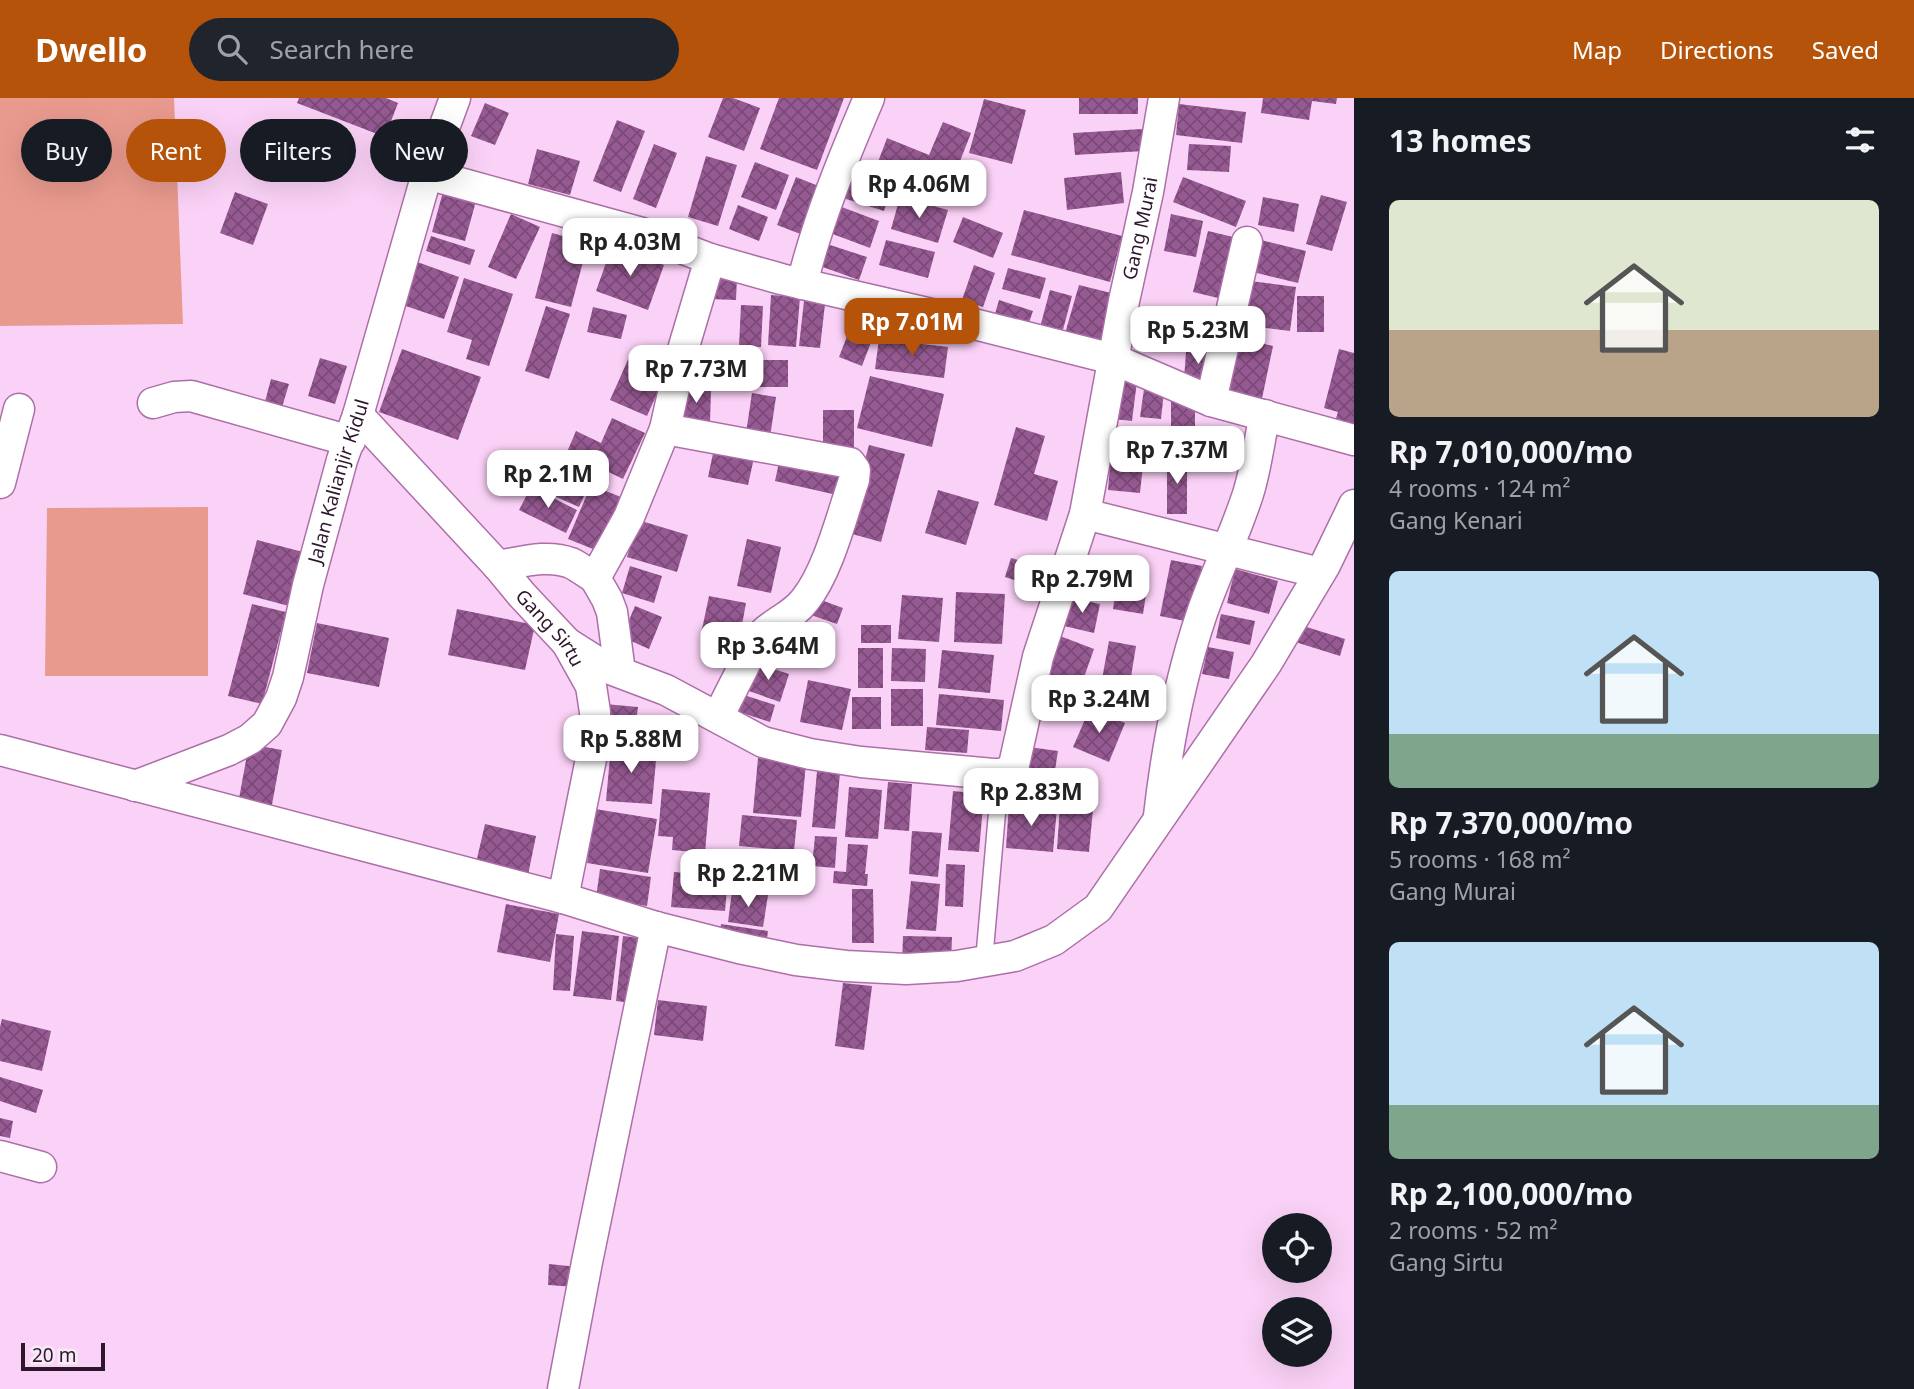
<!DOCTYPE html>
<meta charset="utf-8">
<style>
body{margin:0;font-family:"Noto Sans",sans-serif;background:#20242c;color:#f1f3f6;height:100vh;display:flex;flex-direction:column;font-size:26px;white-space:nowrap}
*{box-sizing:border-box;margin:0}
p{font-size:23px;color:#9ea1a6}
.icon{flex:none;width:38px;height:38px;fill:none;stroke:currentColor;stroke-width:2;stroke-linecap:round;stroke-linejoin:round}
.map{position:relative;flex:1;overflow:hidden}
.details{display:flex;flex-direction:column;background:#171b24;width:560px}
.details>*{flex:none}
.top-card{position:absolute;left:21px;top:21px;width:665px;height:63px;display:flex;gap:14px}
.buttons{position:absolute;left:1262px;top:1115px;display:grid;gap:14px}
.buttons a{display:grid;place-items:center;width:70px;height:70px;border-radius:50%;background:#171b24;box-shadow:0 7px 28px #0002;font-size:35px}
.scale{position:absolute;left:21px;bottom:18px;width:84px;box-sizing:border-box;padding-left:7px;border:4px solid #2e162d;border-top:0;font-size:19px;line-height:24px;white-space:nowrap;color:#2e162d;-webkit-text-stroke:5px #f7eaf6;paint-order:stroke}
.price{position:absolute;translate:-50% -60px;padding:0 16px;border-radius:14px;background:#fff;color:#222;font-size:23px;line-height:46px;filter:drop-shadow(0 2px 4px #0008)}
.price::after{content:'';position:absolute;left:50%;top:42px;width:21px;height:16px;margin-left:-10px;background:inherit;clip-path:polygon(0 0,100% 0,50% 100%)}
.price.current{background:#b45309;color:#fff}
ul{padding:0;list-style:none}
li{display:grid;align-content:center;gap:14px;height:371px;padding:0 35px}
li span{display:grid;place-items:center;height:217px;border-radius:10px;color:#555}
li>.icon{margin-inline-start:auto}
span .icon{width:126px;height:126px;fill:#fffc;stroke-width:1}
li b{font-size:30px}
h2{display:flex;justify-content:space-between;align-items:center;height:84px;padding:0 35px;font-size:30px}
.pill{padding:0 24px;border-radius:32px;background:#171b24;box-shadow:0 7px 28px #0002;font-size:24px;line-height:63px}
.pill.current{background:#b45309;color:#fff}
header{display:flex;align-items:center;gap:42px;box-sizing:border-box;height:98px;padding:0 35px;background:#b45309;color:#fff}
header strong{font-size:33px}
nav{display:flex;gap:38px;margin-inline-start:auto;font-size:24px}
.search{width:490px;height:63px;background:#20242c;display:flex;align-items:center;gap:18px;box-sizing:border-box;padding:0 24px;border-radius:38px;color:#9ea1a6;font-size:26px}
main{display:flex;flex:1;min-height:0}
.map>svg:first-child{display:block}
</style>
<header>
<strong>Dwello</strong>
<div class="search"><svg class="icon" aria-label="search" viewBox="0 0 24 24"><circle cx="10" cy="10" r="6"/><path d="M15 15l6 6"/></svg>Search here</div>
<nav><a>Map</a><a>Directions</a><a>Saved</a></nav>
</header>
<main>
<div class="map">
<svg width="1354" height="1291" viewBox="0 0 1354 1291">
<defs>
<pattern id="building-cross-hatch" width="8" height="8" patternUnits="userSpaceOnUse" patternTransform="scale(1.75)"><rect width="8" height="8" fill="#965a92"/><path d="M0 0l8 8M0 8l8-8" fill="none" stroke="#7b4978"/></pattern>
</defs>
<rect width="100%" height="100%" fill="#fbd2f7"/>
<g fill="#e99a8e">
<polygon points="0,0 174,0 183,226 0,228"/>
<polygon points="208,409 208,578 45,578 47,410"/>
</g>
<g fill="url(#building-cross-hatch)">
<polygon points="299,0 386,0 398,5 385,39 297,5"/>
<polygon points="723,0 733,0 760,10 744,53 708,39"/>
<polygon points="779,0 844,0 817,72 760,51"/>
<rect x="1079" y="0" width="59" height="16"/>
<polygon points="1263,0 1337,0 1336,6 1312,3 1309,22 1261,15"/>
<polygon points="984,1 1026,12 1012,66 969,55"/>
<polygon points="485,5 509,15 495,47 471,38"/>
<polygon points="1179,6 1246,14 1242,45 1176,37"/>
<polygon points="617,22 645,33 621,94 593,83"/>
<polygon points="943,24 971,35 946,99 875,72 887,40 929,57"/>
<polygon points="1142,31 1144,53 1075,57 1073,35"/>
<polygon points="654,46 677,55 656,110 633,101"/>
<polygon points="1189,46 1231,48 1229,74 1187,72"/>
<polygon points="537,51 580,63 570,97 528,86"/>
<polygon points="706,58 737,67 718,128 688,119"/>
<polygon points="755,64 789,77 776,112 741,99"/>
<polygon points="852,73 892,86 884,113 843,100"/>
<polygon points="1121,74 1124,105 1067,112 1064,80"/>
<polygon points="796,79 821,89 803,137 777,127"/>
<polygon points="1183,79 1246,103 1236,129 1173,104"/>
<polygon points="235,94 268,106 253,147 220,135"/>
<polygon points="443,94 476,103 465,143 432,134"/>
<polygon points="1321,97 1347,104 1332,153 1306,146"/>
<polygon points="900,99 948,112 938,145 891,131"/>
<polygon points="1263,99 1299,106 1294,134 1258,127"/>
<polygon points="738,107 768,119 759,143 729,131"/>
<polygon points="839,108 879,123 870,150 830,135"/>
<polygon points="1024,112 1122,138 1110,184 1011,157"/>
<polygon points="511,116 540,129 516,181 488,169"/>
<polygon points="1171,116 1203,123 1196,159 1164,153"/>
<polygon points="963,119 1003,135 993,160 953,144"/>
<polygon points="1208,133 1233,139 1218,200 1193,194"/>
<polygon points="552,135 588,145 571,209 535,200"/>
<polygon points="431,138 475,152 470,167 426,153"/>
<polygon points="886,142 935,154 928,180 879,167"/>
<polygon points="1261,142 1306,153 1298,185 1253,174"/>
<polygon points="827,146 867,159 859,182 820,168"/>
<polygon points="612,148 664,167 648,212 596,193"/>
<polygon points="409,161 459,179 444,221 394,204"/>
<polygon points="974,167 995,175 983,209 962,202"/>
<polygon points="1008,170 1046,180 1040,201 1002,191"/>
<polygon points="710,177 737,179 736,202 709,201"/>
<polygon points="464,180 513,196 489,268 466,261 472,242 447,234"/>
<polygon points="1250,183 1296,189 1290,233 1244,227"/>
<polygon points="1079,187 1119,197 1104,250 1064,239"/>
<polygon points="1050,192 1072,198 1061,239 1039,233"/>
<polygon points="771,197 800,199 796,249 768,247"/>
<rect x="1297" y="198" width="27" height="36"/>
<polygon points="999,202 1033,213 1026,233 993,223"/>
<polygon points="804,203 825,206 820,250 799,248"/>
<polygon points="741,207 763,208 761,249 739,248"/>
<polygon points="546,208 570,216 549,281 525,273"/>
<polygon points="593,209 627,217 621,241 587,234"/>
<polygon points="853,223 876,231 862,268 839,259"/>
<polygon points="1228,238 1273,248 1260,310 1215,301"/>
<polygon points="879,241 948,249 944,280 875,271"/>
<polygon points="402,251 481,279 458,342 379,314"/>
<polygon points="695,251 728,255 724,287 691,283"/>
<polygon points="1339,251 1354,255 1354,338 1332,333 1338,314 1324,310"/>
<polygon points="1186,254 1211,255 1209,283 1184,281"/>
<polygon points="631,255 668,271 647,318 610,302"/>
<polygon points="320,260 347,268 335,306 308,298"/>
<rect x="757" y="262" width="31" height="27"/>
<polygon points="870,278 944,296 932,349 857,330"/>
<polygon points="271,281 289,286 279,319 262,315"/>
<polygon points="1118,281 1137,283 1132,323 1113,321"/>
<polygon points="682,291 711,293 710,323 680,322"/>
<polygon points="1144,291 1164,294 1161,321 1140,319"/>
<polygon points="752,295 776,299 770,339 746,335"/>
<rect x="1171" y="302" width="24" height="38"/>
<rect x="823" y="312" width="31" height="39"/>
<polygon points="612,320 645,335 623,381 567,354 576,333 601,345"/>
<polygon points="1016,329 1045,338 1034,376 1058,383 1047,423 994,407"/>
<polygon points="715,346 755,355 748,387 708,379"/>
<polygon points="869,347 905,356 881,444 845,434"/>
<polygon points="1196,347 1248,358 1245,374 1192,363"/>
<polygon points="561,354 597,370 579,409 543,393"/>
<polygon points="1111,355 1144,358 1140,395 1108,392"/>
<rect x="1167" y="359" width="20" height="57"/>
<polygon points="780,360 842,373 837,397 775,383"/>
<polygon points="591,387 621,399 598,453 568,441"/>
<polygon points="531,389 577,412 566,435 519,412"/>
<polygon points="938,392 979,404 966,447 925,435"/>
<polygon points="638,422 688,437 677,474 627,459"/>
<polygon points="747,441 781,449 771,495 737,488"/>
<polygon points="257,442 303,454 289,508 243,496"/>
<polygon points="1011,460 1044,470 1038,490 1005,479"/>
<polygon points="1171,462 1202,468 1190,524 1160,518"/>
<polygon points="630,468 662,478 654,505 622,495"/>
<polygon points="1235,471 1278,483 1269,516 1227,505"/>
<polygon points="1118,477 1148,483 1143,516 1113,511"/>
<polygon points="956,494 1005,496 1002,546 954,544"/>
<polygon points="902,497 943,500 939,544 898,541"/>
<polygon points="709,498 746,505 739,543 701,536"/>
<polygon points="810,498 843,510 837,526 805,515"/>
<polygon points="1070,500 1100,506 1094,535 1064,528"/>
<polygon points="252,506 286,514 262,606 228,598"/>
<polygon points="635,508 662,519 649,551 622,539"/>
<polygon points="457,511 535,527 525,572 448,557"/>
<polygon points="1221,516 1255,523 1250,547 1216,540"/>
<polygon points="317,525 389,540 379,589 307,575"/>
<polygon points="1297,526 1345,541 1340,558 1292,543"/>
<polygon points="781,527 820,538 810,570 772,559"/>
<rect x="861" y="527" width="30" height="18"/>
<polygon points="1060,538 1094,551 1076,602 1041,590"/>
<polygon points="1109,543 1136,548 1130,585 1102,581"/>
<polygon points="1208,549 1234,554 1229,581 1202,576"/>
<rect x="858" y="550" width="25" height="40"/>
<polygon points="892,550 926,551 925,584 891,583"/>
<polygon points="942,552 994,557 990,595 938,590"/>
<polygon points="755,565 789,576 780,604 746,592"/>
<polygon points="808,582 851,591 842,632 800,624"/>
<rect x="891" y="591" width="32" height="37"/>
<polygon points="1118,592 1138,596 1136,612 1116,609"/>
<polygon points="939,596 1004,602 1001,633 936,627"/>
<polygon points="744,597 775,607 770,624 739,614"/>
<rect x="852" y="599" width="29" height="32"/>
<polygon points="605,606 638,609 635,632 603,630"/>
<polygon points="1090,610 1125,625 1109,664 1073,649"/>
<polygon points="927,629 969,632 967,655 925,652"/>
<polygon points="249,646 282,652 271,712 238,706"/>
<polygon points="611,648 657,652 652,706 606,703"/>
<polygon points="1029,649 1058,653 1050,704 1021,699"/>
<polygon points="758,660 806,665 801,719 753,715"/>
<polygon points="817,673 840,675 835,731 812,729"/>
<polygon points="888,684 912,686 909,733 884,731"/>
<polygon points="849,689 882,692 878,741 845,739"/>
<polygon points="662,691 710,695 705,755 672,752 673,739 658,738"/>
<polygon points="953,693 984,696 979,754 948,752"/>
<polygon points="1009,706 1057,710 1053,754 1006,750"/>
<polygon points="1060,708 1093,711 1089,754 1057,751"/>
<polygon points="595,711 657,721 648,775 587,765"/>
<polygon points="742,717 797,722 794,753 739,748"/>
<polygon points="485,726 536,738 528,777 476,765"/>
<polygon points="912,733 942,735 938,779 909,776"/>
<polygon points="815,738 837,739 835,770 812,768"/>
<polygon points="848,746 868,747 865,776 868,776 867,788 833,785 834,773 846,774"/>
<polygon points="946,766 965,767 963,809 945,808"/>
<polygon points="600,771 651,779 647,808 596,800"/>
<polygon points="674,774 728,779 725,813 671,809"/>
<polygon points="911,783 940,786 936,833 906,831"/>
<polygon points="852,791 873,791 874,845 852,845"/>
<polygon points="732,793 768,797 763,829 728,824"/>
<polygon points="506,806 559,816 550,864 497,854"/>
<polygon points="721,826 768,833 766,848 719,841"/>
<polygon points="582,833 619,838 611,902 573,898"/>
<polygon points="556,836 574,838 570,893 553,892"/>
<polygon points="623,838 640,840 633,905 616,903"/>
<polygon points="903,838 952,839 951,866 902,864"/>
<polygon points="843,885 872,888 864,952 835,948"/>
<polygon points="658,902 707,908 703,943 654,937"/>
<polygon points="2,921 51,933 42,973 0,963 0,929"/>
<polygon points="0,979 43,992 36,1015 0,1003"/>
<polygon points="0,1020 13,1023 10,1040 0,1038"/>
<polygon points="549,1166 578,1169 576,1189 548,1187"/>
</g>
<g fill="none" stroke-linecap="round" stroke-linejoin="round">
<g stroke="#ac6fa8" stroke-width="19">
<polyline id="lane" points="984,863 997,715"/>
</g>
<g stroke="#ac6fa8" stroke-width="33">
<g id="street">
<polyline points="427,76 642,135 710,161 781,181 962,223 1113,261 1211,303 1354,342"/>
<path d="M802,186C818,121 843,61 869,0"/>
<polyline points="1211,303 1247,144"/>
<polyline points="153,305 174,299 191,298 350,343"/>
<path id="s1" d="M358,317L498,468L522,497L567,545L591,588L595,614V641L563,800"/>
<path d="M665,331L850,365L855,372L854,382C842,417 828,474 805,502C792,520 769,525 756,544L718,619"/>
<polyline points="0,385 19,311"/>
<polyline points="1085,416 1320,475"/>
<path d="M498,468C522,464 547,456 571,465C579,469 587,475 595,480L629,419L665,331L682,255L710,161"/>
<polyline points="595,480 607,501 612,514 620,574"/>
<path id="s2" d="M567,545L605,569L666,592L763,644L810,656L861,664L993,676C1004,676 1007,675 1014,667L1038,559L1085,416L1124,203L1148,94L1164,0"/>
<polyline points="0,652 563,800 656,829 739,850 796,862 846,868 906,871 957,868 1015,858 1054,842 1098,810 1266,566 1325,467 1354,407"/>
<path id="s3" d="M135,688L229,652L250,641L267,626L281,600L288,579L308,487L342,362L358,317L427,76L455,0"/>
<path d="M1159,718C1167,647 1179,583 1202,515C1216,475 1235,436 1248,396C1256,371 1259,343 1265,317"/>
<polyline points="0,1058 41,1069"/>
<polyline points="563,1291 587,1164 656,829"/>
</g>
</g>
<use href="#lane" stroke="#fff" stroke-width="16"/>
<use href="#street" stroke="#fff" stroke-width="30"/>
</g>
<g text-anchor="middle" stroke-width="5" stroke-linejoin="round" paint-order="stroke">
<g font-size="19" fill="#2e162d" stroke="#f7eaf6">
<text dy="7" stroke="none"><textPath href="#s2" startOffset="1029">Gang Murai</textPath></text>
<text dy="7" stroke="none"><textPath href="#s3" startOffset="401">Jalan Kalianjir Kidul</textPath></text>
<text dy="7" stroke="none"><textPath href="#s1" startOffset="287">Gang Sirtu</textPath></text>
</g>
</g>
</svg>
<div class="buttons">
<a><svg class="icon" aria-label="locate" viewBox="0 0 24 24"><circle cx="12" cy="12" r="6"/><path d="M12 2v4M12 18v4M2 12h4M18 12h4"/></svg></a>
<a><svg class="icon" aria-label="layers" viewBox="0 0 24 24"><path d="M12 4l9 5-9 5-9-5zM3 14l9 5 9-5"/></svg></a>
</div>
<div class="scale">20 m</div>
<b class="price" style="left:919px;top:122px">Rp 4.06M</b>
<b class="price" style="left:630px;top:180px">Rp 4.03M</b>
<b class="price current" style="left:912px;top:260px">Rp 7.01M</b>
<b class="price" style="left:1198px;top:268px">Rp 5.23M</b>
<b class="price" style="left:696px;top:307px">Rp 7.73M</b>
<b class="price" style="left:1177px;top:388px">Rp 7.37M</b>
<b class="price" style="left:548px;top:412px">Rp 2.1M</b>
<b class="price" style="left:1082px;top:517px">Rp 2.79M</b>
<b class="price" style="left:768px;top:584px">Rp 3.64M</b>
<b class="price" style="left:1099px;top:637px">Rp 3.24M</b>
<b class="price" style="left:631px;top:677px">Rp 5.88M</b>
<b class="price" style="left:1031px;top:730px">Rp 2.83M</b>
<b class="price" style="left:748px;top:811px">Rp 2.21M</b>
<div class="top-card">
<a class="pill">Buy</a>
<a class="pill current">Rent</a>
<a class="pill">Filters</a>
<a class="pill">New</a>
</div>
</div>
<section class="details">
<h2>13 homes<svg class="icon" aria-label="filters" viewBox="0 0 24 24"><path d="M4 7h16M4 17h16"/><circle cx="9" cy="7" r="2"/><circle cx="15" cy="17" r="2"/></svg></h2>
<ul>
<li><span style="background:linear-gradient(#dfe7d0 60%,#b9a48a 0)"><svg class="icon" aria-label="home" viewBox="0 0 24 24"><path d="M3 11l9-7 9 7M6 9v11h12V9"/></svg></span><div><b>Rp 7,010,000/mo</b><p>4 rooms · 124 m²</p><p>Gang Kenari</p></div></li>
<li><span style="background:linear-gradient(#bfe0f5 75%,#7fa58c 0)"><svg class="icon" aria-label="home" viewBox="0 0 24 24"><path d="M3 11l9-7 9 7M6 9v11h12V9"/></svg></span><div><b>Rp 7,370,000/mo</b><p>5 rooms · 168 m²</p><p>Gang Murai</p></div></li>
<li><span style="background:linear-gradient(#bfe0f5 75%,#7fa58c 0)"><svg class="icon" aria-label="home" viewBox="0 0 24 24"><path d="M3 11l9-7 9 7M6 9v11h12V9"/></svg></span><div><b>Rp 2,100,000/mo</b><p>2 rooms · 52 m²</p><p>Gang Sirtu</p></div></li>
</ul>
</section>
</main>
